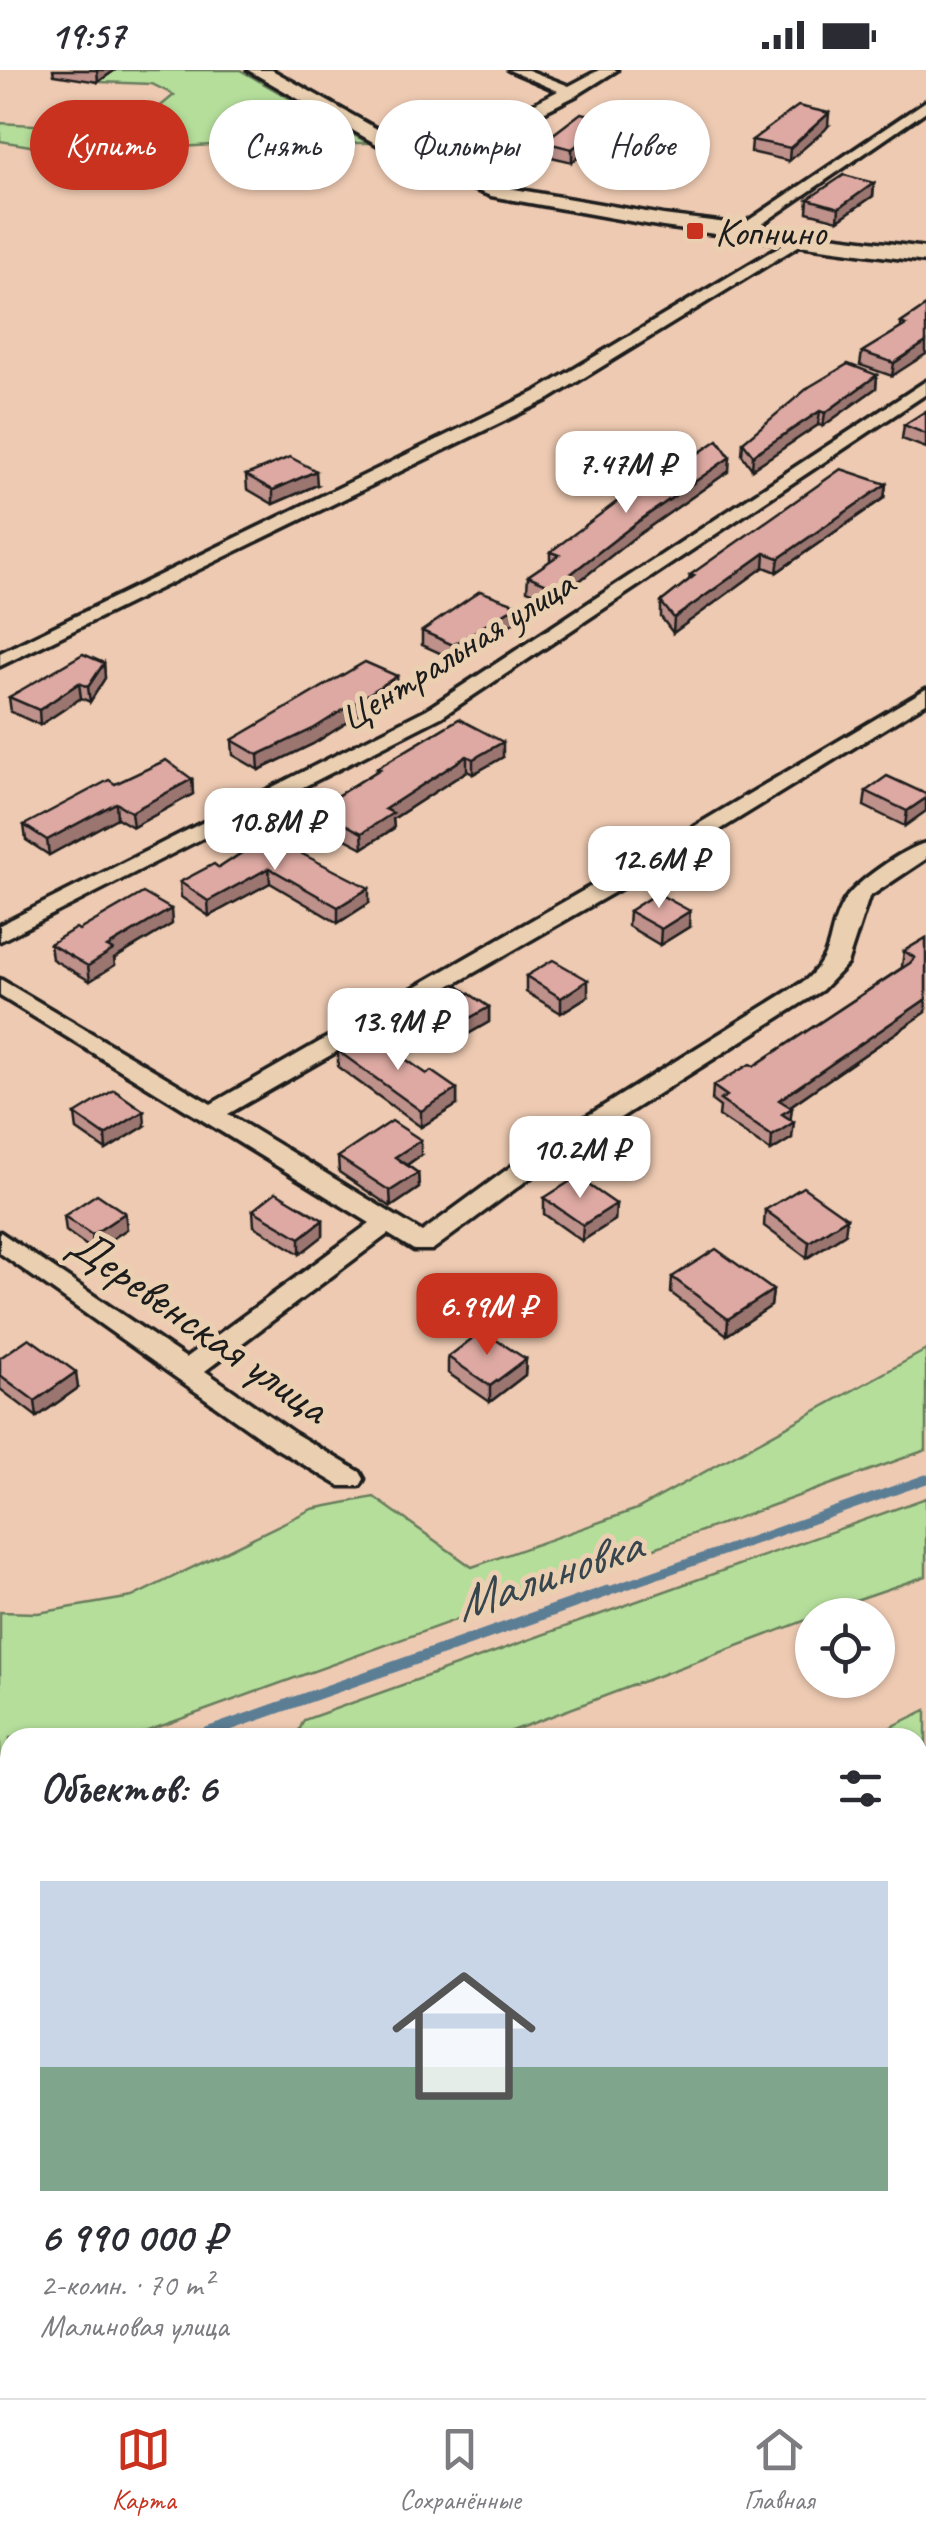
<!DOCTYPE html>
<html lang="ru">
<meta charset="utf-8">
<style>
body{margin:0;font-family:Caveat,sans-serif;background:#f7f7f7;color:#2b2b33;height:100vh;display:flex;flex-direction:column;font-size:38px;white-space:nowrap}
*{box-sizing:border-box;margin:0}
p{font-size:32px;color:#7c7c81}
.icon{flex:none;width:55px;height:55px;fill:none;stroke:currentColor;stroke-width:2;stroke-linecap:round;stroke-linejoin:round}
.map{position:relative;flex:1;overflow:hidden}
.panel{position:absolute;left:0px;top:1658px;width:928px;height:672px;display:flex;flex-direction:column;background:#fff;border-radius:30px 30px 0 0;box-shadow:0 2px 8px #0004}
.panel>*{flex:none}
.hud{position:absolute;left:30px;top:30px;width:868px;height:90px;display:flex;gap:20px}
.tools{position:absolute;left:795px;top:1528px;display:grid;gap:20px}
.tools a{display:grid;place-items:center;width:100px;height:100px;border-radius:50%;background:#fff;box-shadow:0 2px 8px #0004;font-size:50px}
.price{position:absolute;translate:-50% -85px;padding:0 22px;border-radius:20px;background:#fff;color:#222;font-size:32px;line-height:65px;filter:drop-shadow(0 2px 5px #0008)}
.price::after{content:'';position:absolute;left:50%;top:60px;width:30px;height:22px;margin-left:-15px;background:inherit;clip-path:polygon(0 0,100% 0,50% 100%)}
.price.selected{background:#c8321e;color:#fff}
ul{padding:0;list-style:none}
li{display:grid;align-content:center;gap:20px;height:530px;padding:0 40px}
li span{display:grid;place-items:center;height:310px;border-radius:0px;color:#555}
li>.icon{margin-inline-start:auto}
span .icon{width:180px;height:180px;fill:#fffc;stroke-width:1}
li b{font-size:42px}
h2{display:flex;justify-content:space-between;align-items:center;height:120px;padding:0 40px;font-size:42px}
.chip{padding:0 35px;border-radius:45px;background:#fff;box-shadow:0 2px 8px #0004;font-size:35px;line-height:90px}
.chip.selected{background:#c8321e;color:#fff}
.status{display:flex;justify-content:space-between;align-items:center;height:70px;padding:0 50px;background:#fff;direction:ltr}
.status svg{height:28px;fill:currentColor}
.tab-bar{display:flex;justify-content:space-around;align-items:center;height:140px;border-top:2px solid #e1e1e2;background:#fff;font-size:28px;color:#7c7c81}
.tab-bar a{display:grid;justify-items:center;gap:5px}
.tab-bar .selected{color:#c8321e}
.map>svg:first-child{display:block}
</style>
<div class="status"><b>19:57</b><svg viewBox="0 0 49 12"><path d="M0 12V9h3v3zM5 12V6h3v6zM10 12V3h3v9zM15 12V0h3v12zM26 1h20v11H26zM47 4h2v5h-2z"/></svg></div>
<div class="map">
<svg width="926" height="2328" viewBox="0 0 926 2328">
<rect width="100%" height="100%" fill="#eecab2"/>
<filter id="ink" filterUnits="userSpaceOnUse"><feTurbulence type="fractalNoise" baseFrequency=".01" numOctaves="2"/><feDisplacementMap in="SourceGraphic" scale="20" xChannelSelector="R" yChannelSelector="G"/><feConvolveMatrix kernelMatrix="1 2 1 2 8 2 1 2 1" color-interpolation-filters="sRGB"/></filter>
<g filter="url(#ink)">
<g fill="#b5de9b" stroke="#687d5c" stroke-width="2.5">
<polygon points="115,0 240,0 368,73 242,73 119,81 36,77 0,71 0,53 119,60 134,58 174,25 152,14 98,12"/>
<polygon points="926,1280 926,1380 131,1667 10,1668 10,1712 0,1715 0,1542 38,1543 132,1527 312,1439 374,1427 472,1497 637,1439"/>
<polygon points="926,1428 926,1506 812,1545 812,1548 496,1667 296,1667 304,1650"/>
<polygon points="926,1640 926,2328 0,2328 0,2071 10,2068 10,2320 918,2320 918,1668 871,1667"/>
<polygon points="10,1753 10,1944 0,1948 0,1756"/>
</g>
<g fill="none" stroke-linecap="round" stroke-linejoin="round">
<polyline stroke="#5c7e95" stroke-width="9" points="601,1524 926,1409"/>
<g stroke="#5c7e95" stroke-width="11">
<polyline points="193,1668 608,1521"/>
<polyline points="0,1735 10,1731"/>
</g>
<g stroke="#1c1c1c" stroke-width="24">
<polyline id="lane" points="647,2320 651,2328"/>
</g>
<g stroke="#1c1c1c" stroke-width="7">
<g id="street">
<polygon points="509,0 528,0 569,16 599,0 617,0 577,25 432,98 422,98 422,92 558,21"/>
<polygon points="926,31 926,41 746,165 736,165 736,159"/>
<polygon points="795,167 808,170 549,329 0,596 0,583 537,321"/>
<polygon points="926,311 926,324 441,647 0,871 0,855 427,639"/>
<path d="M926,619V633L679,785L228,1044L422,1162L539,1076L806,910C837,881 825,865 843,833C853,813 905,778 926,773V789L869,827L847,894L822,920L557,1088L432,1180H414L388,1164L205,1301L294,1363L360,1402L364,1409L360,1416H340L274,1377L0,1183V1162L186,1288L370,1153L0,926V909L211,1034L663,775Z"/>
<polygon points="926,2024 926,2055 918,2058 918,2027"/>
</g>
</g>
<g stroke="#1c1c1c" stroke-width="7">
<polygon id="secondary" points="248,0 272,0 434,91 503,117 663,145 926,178 926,192 663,157 491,126 420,99"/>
</g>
<use href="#lane" stroke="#ead0b1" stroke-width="16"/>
<use href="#street" fill="#ead0b1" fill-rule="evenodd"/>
<use href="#secondary" fill="#ead0b1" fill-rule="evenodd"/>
</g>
<g fill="#be918b" stroke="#1c1c1c" stroke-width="2.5">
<polygon points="53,0 115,0 98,12 54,5"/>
<polygon points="828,56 789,91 751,82 752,70"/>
<polygon points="611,61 572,92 543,85 543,72"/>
<polygon points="874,113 873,126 838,150 807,142 808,129"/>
<polygon points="926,236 892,306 860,295 862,282 901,258 901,253"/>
<polygon points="877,305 876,318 823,356 818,355 752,399 742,385 743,372"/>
<polygon points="926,341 926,378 902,369 904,355"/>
<polygon points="729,401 635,467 554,531 527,520 528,506 550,491 550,482 624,433"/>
<polygon points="246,405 317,415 273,434 247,419"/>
<polygon points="886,414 884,428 777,502 764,497 673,563 661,547 661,532 689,510 690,505"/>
<polygon points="518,550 453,589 422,575 422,561"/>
<polygon points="104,593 105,608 90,632 81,628 40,655 11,642 9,627"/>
<polygon points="397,606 397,621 313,674 259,700 233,685 232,670"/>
<polygon points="459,649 503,687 473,704 467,701 393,749 394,758 363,778 317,754 316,739 377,701 377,698"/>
<polygon points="192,709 193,724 133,757 117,748 49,785 26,770 24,755"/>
<polygon points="866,721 926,724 905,756 864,736"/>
<polygon points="267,766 369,833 338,853 270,813 209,846 181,827 180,812 219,798"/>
<polygon points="629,841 689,857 660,875 628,856"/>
<polygon points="172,854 114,889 115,895 90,911 52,889 50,874 79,860"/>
<polygon points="926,868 926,942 789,1037 792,1068 771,1081 719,1046 720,1037 712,1031 713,1016 754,996 903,897 902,896 904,881"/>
<polygon points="526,906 588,926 561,943 526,922"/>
<polygon points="427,930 489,937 489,952 461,968 428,945"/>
<polygon points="338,981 427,1004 457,1019 457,1035 421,1057 338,997"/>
<polygon points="75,1044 145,1056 106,1080 77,1060"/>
<polygon points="421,1085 407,1095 418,1103 419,1118 391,1137 339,1102 338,1087"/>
<polygon points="544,1128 616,1134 615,1150 582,1171 544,1144"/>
<polygon points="253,1140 323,1150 323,1166 300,1184 254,1156"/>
<polygon points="765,1140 845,1164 807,1188 764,1156"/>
<polygon points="125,1143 127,1159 94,1181 66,1161 64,1146"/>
<polygon points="672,1207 773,1220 771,1236 727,1265 671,1223"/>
<polygon points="448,1287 526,1289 525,1305 490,1332 448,1303"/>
<polygon points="0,1288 78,1318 37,1347 0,1319"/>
</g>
<g fill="#9b7671" stroke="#1c1c1c" stroke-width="2.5">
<polygon points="97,0 115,0 98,12"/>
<polygon points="829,43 828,56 825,60 789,91 790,78"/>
<polygon points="611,49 611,61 572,92 572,79"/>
<polygon points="874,113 873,126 838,150 839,138"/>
<polygon points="926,272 926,284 892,306 894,293"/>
<polygon points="877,305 876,318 823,356 825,343"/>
<polygon points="820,341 818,355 752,399 753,385"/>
<polygon points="730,387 729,401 635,467 554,531 554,517 636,453"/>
<polygon points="316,401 317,415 273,434 273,420"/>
<polygon points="886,414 884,428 777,502 779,488"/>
<polygon points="765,483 764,497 673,563 674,548"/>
<polygon points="518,535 518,550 453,589 453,575"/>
<polygon points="104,593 105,608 90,632 88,617"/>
<polygon points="397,606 397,621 313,674 259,700 258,685"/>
<polygon points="79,613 81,628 40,655 39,640"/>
<polygon points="503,672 503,687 473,704 473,689"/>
<polygon points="467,686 467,701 393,749 394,758 363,778 362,763 385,739"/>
<polygon points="192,709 193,724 133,757 131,742"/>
<polygon points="926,728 926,741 905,756 907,741"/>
<polygon points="116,733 117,748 49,785 47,770"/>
<polygon points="269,798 270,813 209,846 208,831"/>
<polygon points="369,818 369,833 338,853 338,837"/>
<polygon points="171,839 172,854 114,889 115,895 90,911 88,896 107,877"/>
<polygon points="690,841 689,857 660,875 661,859"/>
<polygon points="588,910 588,926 561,943 561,928"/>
<polygon points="926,929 926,942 777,1045 779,1030"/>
<polygon points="489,937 489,952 461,968 461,953"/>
<polygon points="457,1019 457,1035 421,1057 421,1041"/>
<polygon points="792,1038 790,1054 782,1044"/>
<polygon points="144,1041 145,1056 106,1080 105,1065"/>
<polygon points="794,1052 792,1068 771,1081 772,1066"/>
<polygon points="421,1070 421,1085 395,1103 395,1087"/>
<polygon points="418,1103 419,1118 391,1137 390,1121"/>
<polygon points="616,1134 615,1150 582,1171 583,1155"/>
<polygon points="125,1143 127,1159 94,1181 92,1165"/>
<polygon points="847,1148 845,1164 807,1188 809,1172"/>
<polygon points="323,1150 323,1166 300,1184 300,1168"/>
<polygon points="773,1220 771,1236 727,1265 728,1249"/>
<polygon points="526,1289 525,1305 490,1332 490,1316"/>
<polygon points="76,1302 78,1318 37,1347 35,1331"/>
<polygon points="926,1920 926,1934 918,1938 918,1925"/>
<polygon points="926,2225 926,2235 918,2239 918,2230"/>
</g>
<g fill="#dda9a2" stroke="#1c1c1c" stroke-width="2.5">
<polygon points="798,36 829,43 790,78 752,70"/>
<polygon points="581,43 611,49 572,79 543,72"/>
<polygon points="844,105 874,113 839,138 808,129"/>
<polygon points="926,236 926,272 894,293 862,282 906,255 901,253"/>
<polygon points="848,294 877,305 825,343 820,341 753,385 743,372 809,317"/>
<polygon points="926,341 926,364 904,355"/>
<polygon points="718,370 730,387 636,453 554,517 528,506 559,485 550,482 618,431 624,433"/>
<polygon points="290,387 316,401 273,420 246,405"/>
<polygon points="841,399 886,414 779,488 765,483 674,548 661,532 694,506 690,505"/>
<polygon points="480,521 518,535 453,575 422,561"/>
<polygon points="83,584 104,593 88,617 79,613 39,640 9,627"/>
<polygon points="365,592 397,606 313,659 258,685 232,670"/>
<polygon points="459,649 503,672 473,689 467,686 385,739 393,743 362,763 316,739 380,699 377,698"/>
<polygon points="166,690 192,709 131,742 116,733 47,770 24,755 109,710 115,714"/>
<polygon points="887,706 926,724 926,728 907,741 866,721"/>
<polygon points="267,766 369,818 338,837 269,798 208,831 180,812 214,794 219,798"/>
<polygon points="143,823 171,839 107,877 113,880 88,896 50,874 76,858 79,860"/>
<polygon points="657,823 690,841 661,859 629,841"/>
<polygon points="926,868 926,929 779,1030 792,1038 782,1044 794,1052 772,1066 720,1030 727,1026 713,1016 750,994 754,996 910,893 915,888 904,881"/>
<polygon points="553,890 588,910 561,928 526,906"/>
<polygon points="455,914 489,937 461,953 427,930"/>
<polygon points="369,964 427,1004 431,1001 457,1019 421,1041 338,981"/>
<polygon points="114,1020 144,1041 105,1065 75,1044"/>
<polygon points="392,1051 421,1070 395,1087 418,1103 390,1121 338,1087"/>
<polygon points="577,1107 616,1134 583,1155 544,1128"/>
<polygon points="803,1117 847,1148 809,1172 765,1140"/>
<polygon points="276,1122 323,1150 300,1168 253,1140"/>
<polygon points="97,1124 125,1143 92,1165 64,1146"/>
<polygon points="716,1179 773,1220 728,1249 672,1207"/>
<polygon points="482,1261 526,1289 490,1316 448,1287"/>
<polygon points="29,1268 76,1302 35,1331 0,1305 0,1288"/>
<polygon points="918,1899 926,1910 926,1920 918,1925"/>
<polygon points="918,2183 926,2196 926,2225 918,2230"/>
<polygon points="10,2283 10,2320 44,2320 46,2328 0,2328 0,2322 3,2321 0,2308 0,2286"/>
<polygon points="789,2320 858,2320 863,2328 780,2328 779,2325"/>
</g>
</g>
<rect fill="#c8321e" stroke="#ead0b1" stroke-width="4" x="685" y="151" width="20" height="20" rx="5"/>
<g text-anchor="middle" stroke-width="10" stroke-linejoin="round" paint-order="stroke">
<g font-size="40" fill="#1c1c1c" stroke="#ead0b1" text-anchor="start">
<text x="715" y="175">Копнино</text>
</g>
<g font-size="40" fill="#1c1c1c" stroke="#ead0b1">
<text transform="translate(456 580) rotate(-32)" y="14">Центральная улица</text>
</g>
<g font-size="48" fill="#1c1c1c" stroke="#ead0b1">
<text transform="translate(200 1254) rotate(35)" y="17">Деревенская улица</text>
</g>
<g font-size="50" font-style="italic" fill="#37454e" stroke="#ead0b1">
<text transform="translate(547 1503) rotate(-19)" y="18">Малиновка</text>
</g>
</g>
</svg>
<div class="tools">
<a><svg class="icon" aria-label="locate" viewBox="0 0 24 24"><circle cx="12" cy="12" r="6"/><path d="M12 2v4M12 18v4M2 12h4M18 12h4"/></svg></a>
</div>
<b class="price" style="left:626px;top:446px">7.47M ₽</b>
<b class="price" style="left:275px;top:803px">10.8M ₽</b>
<b class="price" style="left:659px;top:841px">12.6M ₽</b>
<b class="price" style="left:398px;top:1003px">13.9M ₽</b>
<b class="price" style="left:580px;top:1131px">10.2M ₽</b>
<b class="price selected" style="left:487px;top:1288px">6.99M ₽</b>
<div class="hud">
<a class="chip selected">Купить</a>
<a class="chip">Снять</a>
<a class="chip">Фильтры</a>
<a class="chip">Новое</a>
</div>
<section class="panel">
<h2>Объектов: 6<svg class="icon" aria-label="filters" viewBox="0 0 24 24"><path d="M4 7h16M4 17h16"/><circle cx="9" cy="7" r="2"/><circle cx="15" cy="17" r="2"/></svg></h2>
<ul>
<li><span style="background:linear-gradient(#c9d6e8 60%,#7fa58c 0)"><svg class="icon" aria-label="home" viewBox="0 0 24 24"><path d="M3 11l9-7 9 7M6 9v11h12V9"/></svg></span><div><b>6 990 000 ₽</b><p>2-комн. · 70 m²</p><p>Малиновая улица</p></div></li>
</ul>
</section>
</div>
<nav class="tab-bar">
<a class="selected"><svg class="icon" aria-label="map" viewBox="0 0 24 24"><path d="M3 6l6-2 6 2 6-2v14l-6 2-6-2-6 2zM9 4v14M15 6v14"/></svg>Карта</a>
<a><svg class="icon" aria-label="saved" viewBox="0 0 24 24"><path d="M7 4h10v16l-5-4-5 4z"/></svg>Сохранённые</a>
<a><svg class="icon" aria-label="home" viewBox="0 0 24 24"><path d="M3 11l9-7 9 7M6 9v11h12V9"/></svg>Главная</a>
</nav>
